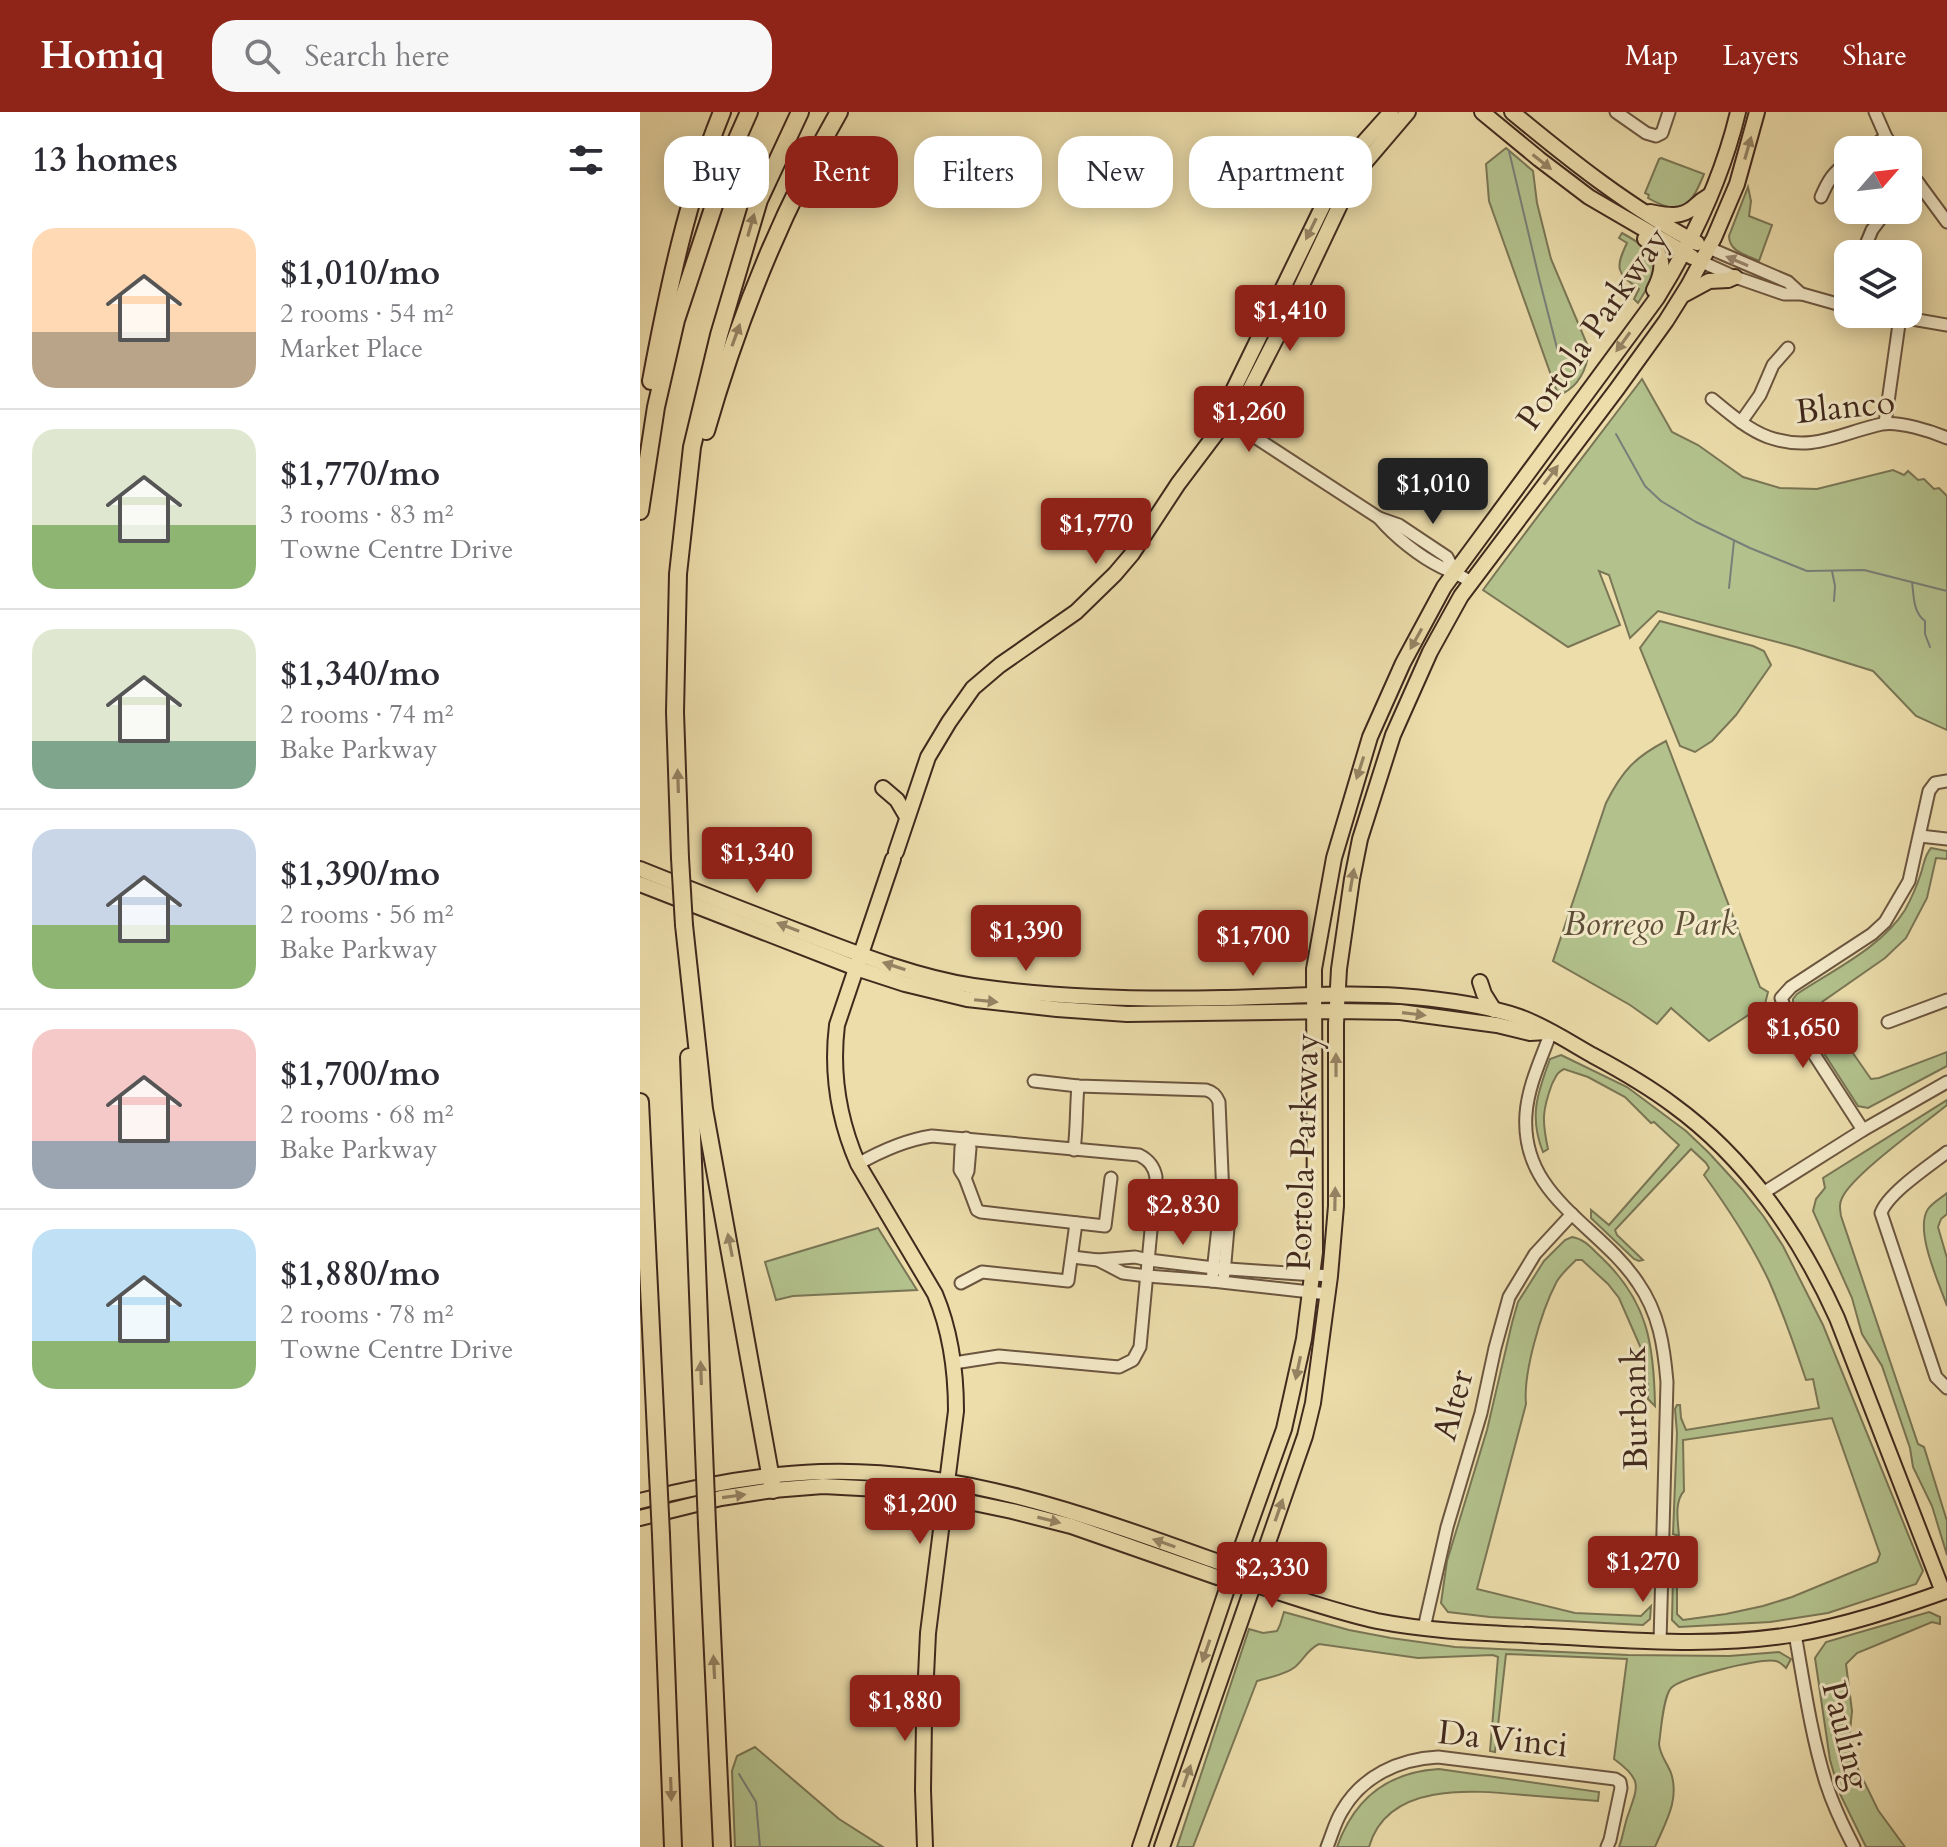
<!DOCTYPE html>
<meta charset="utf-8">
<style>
body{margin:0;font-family:Cardo,serif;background:#f7f7f7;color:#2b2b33;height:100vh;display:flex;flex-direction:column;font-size:30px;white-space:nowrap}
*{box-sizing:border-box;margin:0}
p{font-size:26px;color:#7c7c81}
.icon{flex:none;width:44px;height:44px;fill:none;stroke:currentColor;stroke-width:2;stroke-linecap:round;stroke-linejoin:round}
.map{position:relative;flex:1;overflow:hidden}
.sheet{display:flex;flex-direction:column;background:#fff;width:640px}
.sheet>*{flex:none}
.guide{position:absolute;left:24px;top:24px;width:760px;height:72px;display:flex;gap:16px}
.needle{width:52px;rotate:62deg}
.buttons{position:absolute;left:1194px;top:24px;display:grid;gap:16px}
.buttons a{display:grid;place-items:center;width:88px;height:88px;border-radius:16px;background:#fff;box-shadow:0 4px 20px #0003;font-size:40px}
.price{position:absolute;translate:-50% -68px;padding:0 18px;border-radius:8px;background:#8f2418;color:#fff;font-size:26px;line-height:52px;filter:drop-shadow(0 2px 4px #0008)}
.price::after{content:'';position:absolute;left:50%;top:48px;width:24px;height:18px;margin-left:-12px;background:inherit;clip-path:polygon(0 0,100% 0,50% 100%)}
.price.active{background:#222;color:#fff}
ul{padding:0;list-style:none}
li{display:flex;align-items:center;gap:24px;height:200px;padding:0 32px}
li+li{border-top:2px solid #e1e1e2}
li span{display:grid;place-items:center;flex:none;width:224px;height:160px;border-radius:24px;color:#555}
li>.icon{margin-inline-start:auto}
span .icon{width:96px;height:96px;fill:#fffc;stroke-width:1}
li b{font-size:34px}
h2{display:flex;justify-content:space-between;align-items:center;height:96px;padding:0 32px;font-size:34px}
.chip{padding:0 28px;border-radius:24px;background:#fff;box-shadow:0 4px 20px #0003;font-size:28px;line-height:72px}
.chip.active{background:#8f2418;color:#fff}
header{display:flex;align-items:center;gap:48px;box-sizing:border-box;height:112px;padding:0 40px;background:#8f2418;color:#fff}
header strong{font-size:38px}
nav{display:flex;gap:44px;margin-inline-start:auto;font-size:28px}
.search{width:560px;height:72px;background:#f7f7f7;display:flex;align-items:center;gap:20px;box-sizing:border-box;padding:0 28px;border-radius:24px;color:#7c7c81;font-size:30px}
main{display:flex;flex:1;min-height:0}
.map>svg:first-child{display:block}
</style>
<header>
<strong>Homiq</strong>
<div class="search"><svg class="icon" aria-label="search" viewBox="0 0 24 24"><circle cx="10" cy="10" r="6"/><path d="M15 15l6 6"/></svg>Search here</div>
<nav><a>Map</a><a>Layers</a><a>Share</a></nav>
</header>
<main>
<section class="sheet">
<h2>13 homes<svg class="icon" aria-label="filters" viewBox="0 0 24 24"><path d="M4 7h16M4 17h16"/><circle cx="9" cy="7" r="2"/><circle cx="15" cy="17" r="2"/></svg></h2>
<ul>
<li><span style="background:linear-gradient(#ffd9b3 65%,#b9a48a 0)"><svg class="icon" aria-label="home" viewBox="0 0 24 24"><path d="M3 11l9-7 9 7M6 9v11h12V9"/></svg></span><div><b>$1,010/mo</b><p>2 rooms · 54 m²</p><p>Market Place</p></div></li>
<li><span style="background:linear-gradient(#dfe7d0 60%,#8fb573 0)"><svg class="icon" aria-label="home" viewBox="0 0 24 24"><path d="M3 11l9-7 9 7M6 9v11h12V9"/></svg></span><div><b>$1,770/mo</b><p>3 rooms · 83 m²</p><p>Towne Centre Drive</p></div></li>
<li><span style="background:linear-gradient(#dfe7d0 70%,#7fa58c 0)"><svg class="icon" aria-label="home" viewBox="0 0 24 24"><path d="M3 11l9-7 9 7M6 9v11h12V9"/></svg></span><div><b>$1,340/mo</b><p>2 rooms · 74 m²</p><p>Bake Parkway</p></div></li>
<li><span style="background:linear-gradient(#c9d6e8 60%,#8fb573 0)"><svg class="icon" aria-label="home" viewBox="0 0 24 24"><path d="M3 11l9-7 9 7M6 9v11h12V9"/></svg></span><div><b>$1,390/mo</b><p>2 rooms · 56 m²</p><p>Bake Parkway</p></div></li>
<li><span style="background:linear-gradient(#f6c9c9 70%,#9aa5b1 0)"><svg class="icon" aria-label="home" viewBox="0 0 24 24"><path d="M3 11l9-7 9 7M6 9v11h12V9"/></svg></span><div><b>$1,700/mo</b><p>2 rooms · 68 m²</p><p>Bake Parkway</p></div></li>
<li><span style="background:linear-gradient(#bfe0f5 70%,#8fb573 0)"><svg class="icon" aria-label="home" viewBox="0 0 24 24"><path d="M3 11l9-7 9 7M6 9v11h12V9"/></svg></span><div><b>$1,880/mo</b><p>2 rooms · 78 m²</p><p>Towne Centre Drive</p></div></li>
</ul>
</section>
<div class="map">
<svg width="1307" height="1735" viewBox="0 0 1307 1735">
<rect width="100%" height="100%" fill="#ecddab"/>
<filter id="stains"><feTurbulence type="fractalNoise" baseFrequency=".0025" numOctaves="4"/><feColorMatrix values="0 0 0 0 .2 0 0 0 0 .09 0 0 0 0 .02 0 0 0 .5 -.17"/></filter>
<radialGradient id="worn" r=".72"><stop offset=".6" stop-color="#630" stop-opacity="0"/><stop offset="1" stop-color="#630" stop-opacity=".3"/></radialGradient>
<g fill="#b3c28d" stroke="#7a7655" stroke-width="2">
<path d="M866,36L893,59L897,91L911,147L949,237C947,257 940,273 922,282L917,280L849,89L846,52Z"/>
<path d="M1021,46L1064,62C1051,94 1042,106 1008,86L1009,83L1005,81L1019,47Z"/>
<path d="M1108,75L1111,89L1109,104L1132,113L1119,149C1107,143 1089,140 1089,124Z"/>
<path d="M982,121C1022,143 1022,153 998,191L994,187L999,177C976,161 975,156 987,131L979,126Z"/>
<path d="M1002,267L1032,320L1058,333L1103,365L1140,376L1177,377L1253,358L1264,363L1268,359L1278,368L1284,367L1294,377L1299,376L1307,384V618L1276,604L1233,559L1156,535L1018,499L990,526L969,463L959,459L980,513L928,535L843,478C895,407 949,337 1002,267Z"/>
<polygon points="1020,509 1113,534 1124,539 1131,553 1096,603 1072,629 1055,640 1040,634 1000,536"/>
<path d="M1026,629L1120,875L1128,880L1125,892L1069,929L1031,896L1017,912L990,893L913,849L966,691C982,659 995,645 1026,629Z"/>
<path d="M1291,736L1307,739V747L1296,746L1287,786L1266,826L1245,846L1182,890L1180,894L1231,967L1239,966L1307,940V954L1228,996L1218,994L1158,901L1153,894V887L1157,882C1193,858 1242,835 1265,798C1271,787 1276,776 1280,764C1284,753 1284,744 1291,736Z"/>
<path d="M921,943L987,975L1046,1019L1069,1041L1102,1077L1124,1105L1143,1134L1183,1213L1283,1459L1276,1472L1188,1501L1130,1510L1039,1515L1032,1508L1033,1465H1037V1502L1043,1508L1086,1502L1123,1494L1152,1485L1237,1450L1240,1442L1192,1306L1043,1328L1044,1379C1034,1390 1038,1410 1039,1424L1033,1422L1037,1321L1035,1297L1037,1293H1040L1041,1306L1046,1318L1179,1296L1173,1267L1166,1268C1155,1235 1143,1201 1129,1169C1111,1131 1088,1096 1064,1063L1069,1056L1066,1051L1051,1037L975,1118L977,1123L1003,1148L999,1149L994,1147L951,1106V1098L969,1113L1039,1033L1014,1010L1011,1011L985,985L948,965L924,957C916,961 916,965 912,972C902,999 902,1009 908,1037L903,1040C889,1005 897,982 910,947Z"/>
<path d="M1307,988V993C1284,1012 1213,1062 1202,1086C1199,1092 1200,1097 1201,1104L1278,1332L1284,1335L1307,1409V1443L1292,1394L1273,1355L1270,1336L1242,1254L1222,1222L1212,1186L1173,1099L1176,1087L1185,1076L1183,1066Z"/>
<path d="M1307,1081V1102L1301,1107L1298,1115L1307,1146V1194C1299,1171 1274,1118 1288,1097C1292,1091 1301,1086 1307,1081Z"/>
<polygon points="238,1116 277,1178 153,1184 136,1188 125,1150"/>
<path d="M932,1125C945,1127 952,1137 962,1146C1008,1190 1014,1233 1015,1294L1008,1287L1007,1250L979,1186L968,1172L942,1148H936C929,1155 920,1163 916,1171C901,1200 883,1261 886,1292L837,1477L935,1501L1001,1504L1011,1494L1010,1507L1003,1513L850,1505L808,1500L801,1491L807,1449L847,1318L872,1211L878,1190L904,1149L925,1128Z"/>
<path d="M644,1500L709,1518L751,1526L815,1535L988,1543L1089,1544L1139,1540L1151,1547L1146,1556C1143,1553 1140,1550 1136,1549C1121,1546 1042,1565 1031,1576C1023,1585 1021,1619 1019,1632C1020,1643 1027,1651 1031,1661C1040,1688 1025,1711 1015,1735H979C983,1725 984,1714 988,1703C998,1674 1003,1668 974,1647L987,1547L866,1542L855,1640L850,1639L858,1545L853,1543L778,1546L679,1532C668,1537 664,1547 655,1555C645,1563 630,1565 617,1569L553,1735H537L609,1517L623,1521L637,1519L640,1513Z"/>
<polygon points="1289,1500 1300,1505 1300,1512 1292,1510 1256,1525 1217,1541 1206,1552 1212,1599 1210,1619 1218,1657 1238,1698 1265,1735 1226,1735 1200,1682 1190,1648 1175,1546 1186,1530"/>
<polygon points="115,1635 199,1707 243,1735 95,1735 92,1659 97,1644"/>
<path d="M799,1657L959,1680L958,1689C933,1687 909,1685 884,1683C832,1678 747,1670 729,1735H697C714,1687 748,1660 799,1657Z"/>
</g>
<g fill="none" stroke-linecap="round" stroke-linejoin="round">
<g stroke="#787f78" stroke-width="2">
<polyline points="869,39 900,170 918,240"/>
<polyline points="976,322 1005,374 1021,389 1056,410 1110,436 1167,459 1224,458 1307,479"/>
<polyline points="1192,459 1195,474 1194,489"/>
<path d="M1272,470C1274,485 1273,500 1285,509V522L1290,535"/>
<polyline points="1089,476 1094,429"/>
<polyline points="99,1662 116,1690 120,1735"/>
</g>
<g stroke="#6c5640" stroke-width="15">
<g id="minor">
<polyline points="976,0 1006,21 1016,24 1022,21 1029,0"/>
<polyline points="1235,0 1246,25 1255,38"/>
<polyline points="1227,38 1246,25"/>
<polyline points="1268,57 1307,110"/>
<polyline points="1268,81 1279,72"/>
<path d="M1181,85C1188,69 1193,60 1208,50"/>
<polyline points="1069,136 1148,170 1161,182"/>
<polyline points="1222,142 1232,118 1247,98"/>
<polyline points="1062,150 1095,165 1144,182 1162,182 1208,195"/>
<polyline points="1243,202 1307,213"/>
<path d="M1072,287C1089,301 1107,317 1128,325C1173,341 1200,321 1242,312C1259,309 1291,319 1307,326"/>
<polyline points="587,307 739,406 759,413 807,445 815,460"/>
<polyline points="1101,310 1120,283 1133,253 1148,236"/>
<polyline points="1245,311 1260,205"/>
<path d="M739,406C754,424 780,445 801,455C813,461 819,462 831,470"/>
<polyline points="1280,724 1307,727"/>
<polyline points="1248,910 1307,888"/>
<path d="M911,920C901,947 888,974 886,1002C880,1085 959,1112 998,1171C1019,1201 1024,1234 1027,1270L1020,1530"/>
<path d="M394,969L438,974L566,978C573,980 576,983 579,990L584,1108L578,1115L572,1169"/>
<polyline points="1223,1018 1146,899 1141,886 1151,875 1232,822 1245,810 1269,769 1289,679 1295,671 1307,669"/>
<polyline points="326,1031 321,1035 320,1058 325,1066 337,1098 341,1100 465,1114 471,1066"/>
<path d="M434,1038C437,1016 436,995 438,974"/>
<path d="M1307,1040C1289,1054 1248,1081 1241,1101L1296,1265L1307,1276"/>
<path d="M218,1052C241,1039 265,1028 292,1024L499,1043C509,1048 514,1054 516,1065L500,1235L493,1248L479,1255L359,1244L314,1251"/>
<polyline points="325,1066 328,1059 330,1036 326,1031 326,1026"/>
<polyline points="1123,1081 1223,1018 1307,970"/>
<polyline points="584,1108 588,1116 584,1162"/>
<polyline points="432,1145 458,1148 495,1145 509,1148 574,1156 690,1164"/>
<polyline points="458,1148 483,1161 507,1164 572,1169 688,1182"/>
<polyline points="321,1171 342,1160 428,1169 436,1111"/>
<polyline points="784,1516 807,1415 841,1301 855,1236 869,1185 895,1142 932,1102"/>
<path d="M1155,1522C1164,1572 1171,1623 1186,1671C1193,1693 1203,1714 1214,1735"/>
<path d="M687,1735C692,1723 695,1710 702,1699C722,1664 759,1647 798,1645L975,1667L980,1670L981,1676L970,1728L967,1735"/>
</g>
</g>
<g stroke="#41291d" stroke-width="18">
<g id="major">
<polyline points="842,0 899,47 949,85 1052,145"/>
<path d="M872,0C930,48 990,96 1057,131"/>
<path d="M1010,100C1026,103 1040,107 1054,95C1060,89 1063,87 1070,83"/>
<path d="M1005,127C1025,142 1025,157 1014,178"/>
<polyline points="1045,182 1069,169 1088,168 1095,165"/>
<polyline points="587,306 589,287 694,71 708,48 751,0"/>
<polyline points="243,676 257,688 267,705"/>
<polyline points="256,740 288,645 309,610 333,576 360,553 436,500 475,462 492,442 538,372 587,307 603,291 643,213 706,80 722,54 768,0"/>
<path d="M253,747L197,913C191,962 198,1006 218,1052L295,1182C311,1220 316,1258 316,1299L288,1521L284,1607L283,1678L285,1735"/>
<path d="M0,757C57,780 114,802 171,824C223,844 277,865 333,874C416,886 499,888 583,886C642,885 701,880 760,884C800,887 842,892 880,905C905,914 929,930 952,943C980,958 1008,974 1033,993C1106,1046 1160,1124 1197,1206L1303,1480C1255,1497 1207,1513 1156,1522C1074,1536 989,1528 907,1524C850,1521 793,1520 737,1509C687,1498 640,1480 591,1465H577L431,1414L372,1399L276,1379L183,1374L133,1378L81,1386L0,1406"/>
<polyline points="0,772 216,856 265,872 327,887 417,897 487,902 696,899 760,900 857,913 890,921 907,920"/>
<polyline points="840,870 844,882 854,898"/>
<path d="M0,1389C58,1374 120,1362 180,1360C319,1355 453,1405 581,1451L591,1465"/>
<path d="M500,1735L591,1465L644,1317L664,1227L675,1140L674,857L694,746L730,625L763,551L804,475L1017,186C1053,128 1082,67 1098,0"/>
<polyline points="522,1735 665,1324 673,1291 690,1164 696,1094 696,912 699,857 712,767 720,727 753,623 790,540 821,484 977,277 1026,209 1048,174 1074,126 1097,72 1117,0"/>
</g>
</g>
<g stroke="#41291d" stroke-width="20">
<g id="highway">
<path d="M11,269C28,178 47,86 82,0"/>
<path d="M66,319C98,208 141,100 199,0"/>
<polyline points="0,399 16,295 36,208 93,36 109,0"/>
<polyline points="40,746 35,600 38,462 52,335 79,223 119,88 160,0"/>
<polyline points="44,813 64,997 133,1378"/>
<polyline points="49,945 64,1339"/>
<polyline points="0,990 18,1362"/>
<polyline points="67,1413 82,1735"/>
<polyline points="21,1423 33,1735"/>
</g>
</g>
<use href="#minor" stroke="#f3e9c8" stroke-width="11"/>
<use href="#major" stroke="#ecddab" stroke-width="14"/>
<use href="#highway" stroke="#ecddab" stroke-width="16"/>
<g stroke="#41291d" stroke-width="20" stroke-linecap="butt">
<g id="highway-bridge">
<polyline points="40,746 44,813"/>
<polyline points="64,1339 67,1413"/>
<polyline points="18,1362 21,1423"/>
</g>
</g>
<use href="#highway-bridge" stroke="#ecddab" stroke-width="16"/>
</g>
<defs><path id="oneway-solid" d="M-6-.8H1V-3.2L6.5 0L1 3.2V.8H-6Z" transform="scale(2)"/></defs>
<g fill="#968364">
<use href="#oneway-solid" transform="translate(1108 36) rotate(-74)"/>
<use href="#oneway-solid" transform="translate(902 50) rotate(38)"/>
<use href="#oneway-solid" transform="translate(111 113) rotate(-74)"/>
<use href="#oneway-solid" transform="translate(671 117) rotate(116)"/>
<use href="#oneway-solid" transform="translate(96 223) rotate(-70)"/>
<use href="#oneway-solid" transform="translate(983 230) rotate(126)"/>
<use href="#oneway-solid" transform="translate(911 363) rotate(-53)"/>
<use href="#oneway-solid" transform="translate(776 527) rotate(119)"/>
<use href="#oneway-solid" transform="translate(720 656) rotate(108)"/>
<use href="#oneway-solid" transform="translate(38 669) rotate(-92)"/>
<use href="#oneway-solid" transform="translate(712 768) rotate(-80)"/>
<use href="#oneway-solid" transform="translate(148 815) rotate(-159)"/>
<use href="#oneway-solid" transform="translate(254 854) rotate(-162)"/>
<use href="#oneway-solid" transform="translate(346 889) rotate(6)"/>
<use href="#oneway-solid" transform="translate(774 902) rotate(7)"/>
<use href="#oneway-solid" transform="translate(696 953) rotate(-90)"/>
<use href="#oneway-solid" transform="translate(695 1087) rotate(-89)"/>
<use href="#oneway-solid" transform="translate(90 1133) rotate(-101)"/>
<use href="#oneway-solid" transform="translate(658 1256) rotate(102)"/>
<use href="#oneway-solid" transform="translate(61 1261) rotate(-92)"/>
<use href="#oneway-solid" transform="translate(94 1384) rotate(-8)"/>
<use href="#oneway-solid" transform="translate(639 1398) rotate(-71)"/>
<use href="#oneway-solid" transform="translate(409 1408) rotate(14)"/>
<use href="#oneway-solid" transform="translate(524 1431) rotate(-161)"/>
<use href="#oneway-solid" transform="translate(566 1539) rotate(109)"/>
<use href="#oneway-solid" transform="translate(74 1555) rotate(-93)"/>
<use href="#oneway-solid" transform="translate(547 1664) rotate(-71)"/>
<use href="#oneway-solid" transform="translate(31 1677) rotate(88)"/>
</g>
<use fill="#9a8972" href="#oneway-solid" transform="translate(1097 149) rotate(-157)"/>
<g text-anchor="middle" stroke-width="6" stroke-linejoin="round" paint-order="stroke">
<g font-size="34" fill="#41291d" stroke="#f3e9c8">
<text transform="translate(952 216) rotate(-55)" y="12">Portola Parkway</text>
<text transform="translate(1205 294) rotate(-6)" y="12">Blanco</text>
<text transform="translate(662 1040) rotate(-88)" y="12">Portola Parkway</text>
<text transform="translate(812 1293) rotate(-75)" y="12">Alter</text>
<text transform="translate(994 1296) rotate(-91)" y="12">Burbank</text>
<text transform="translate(1207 1623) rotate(76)" y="12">Pauling</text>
<text transform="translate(863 1626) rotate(6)" y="12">Da Vinci</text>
</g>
<g font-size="34" font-style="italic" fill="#5e4f39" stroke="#f3e9c8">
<text x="1010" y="823">Borrego Park</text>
</g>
</g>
<rect width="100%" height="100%" filter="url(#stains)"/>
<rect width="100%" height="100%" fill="url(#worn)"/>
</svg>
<div class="buttons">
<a><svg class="needle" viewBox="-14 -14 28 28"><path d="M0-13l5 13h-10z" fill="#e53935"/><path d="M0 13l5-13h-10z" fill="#7c7c81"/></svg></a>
<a><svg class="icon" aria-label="layers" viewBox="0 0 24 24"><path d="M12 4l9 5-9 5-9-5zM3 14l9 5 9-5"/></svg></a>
</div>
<b class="price" style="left:650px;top:241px">$1,410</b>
<b class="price" style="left:609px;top:342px">$1,260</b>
<b class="price active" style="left:793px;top:414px">$1,010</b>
<b class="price" style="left:456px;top:454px">$1,770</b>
<b class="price" style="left:117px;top:783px">$1,340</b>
<b class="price" style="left:386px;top:861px">$1,390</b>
<b class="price" style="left:613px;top:866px">$1,700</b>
<b class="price" style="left:1163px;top:958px">$1,650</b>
<b class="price" style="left:543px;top:1135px">$2,830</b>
<b class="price" style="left:280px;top:1434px">$1,200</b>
<b class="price" style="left:1003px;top:1492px">$1,270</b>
<b class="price" style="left:632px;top:1498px">$2,330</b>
<b class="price" style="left:265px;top:1631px">$1,880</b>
<div class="guide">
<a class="chip">Buy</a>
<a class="chip active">Rent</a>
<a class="chip">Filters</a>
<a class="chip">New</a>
<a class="chip">Apartment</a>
</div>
</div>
</main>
